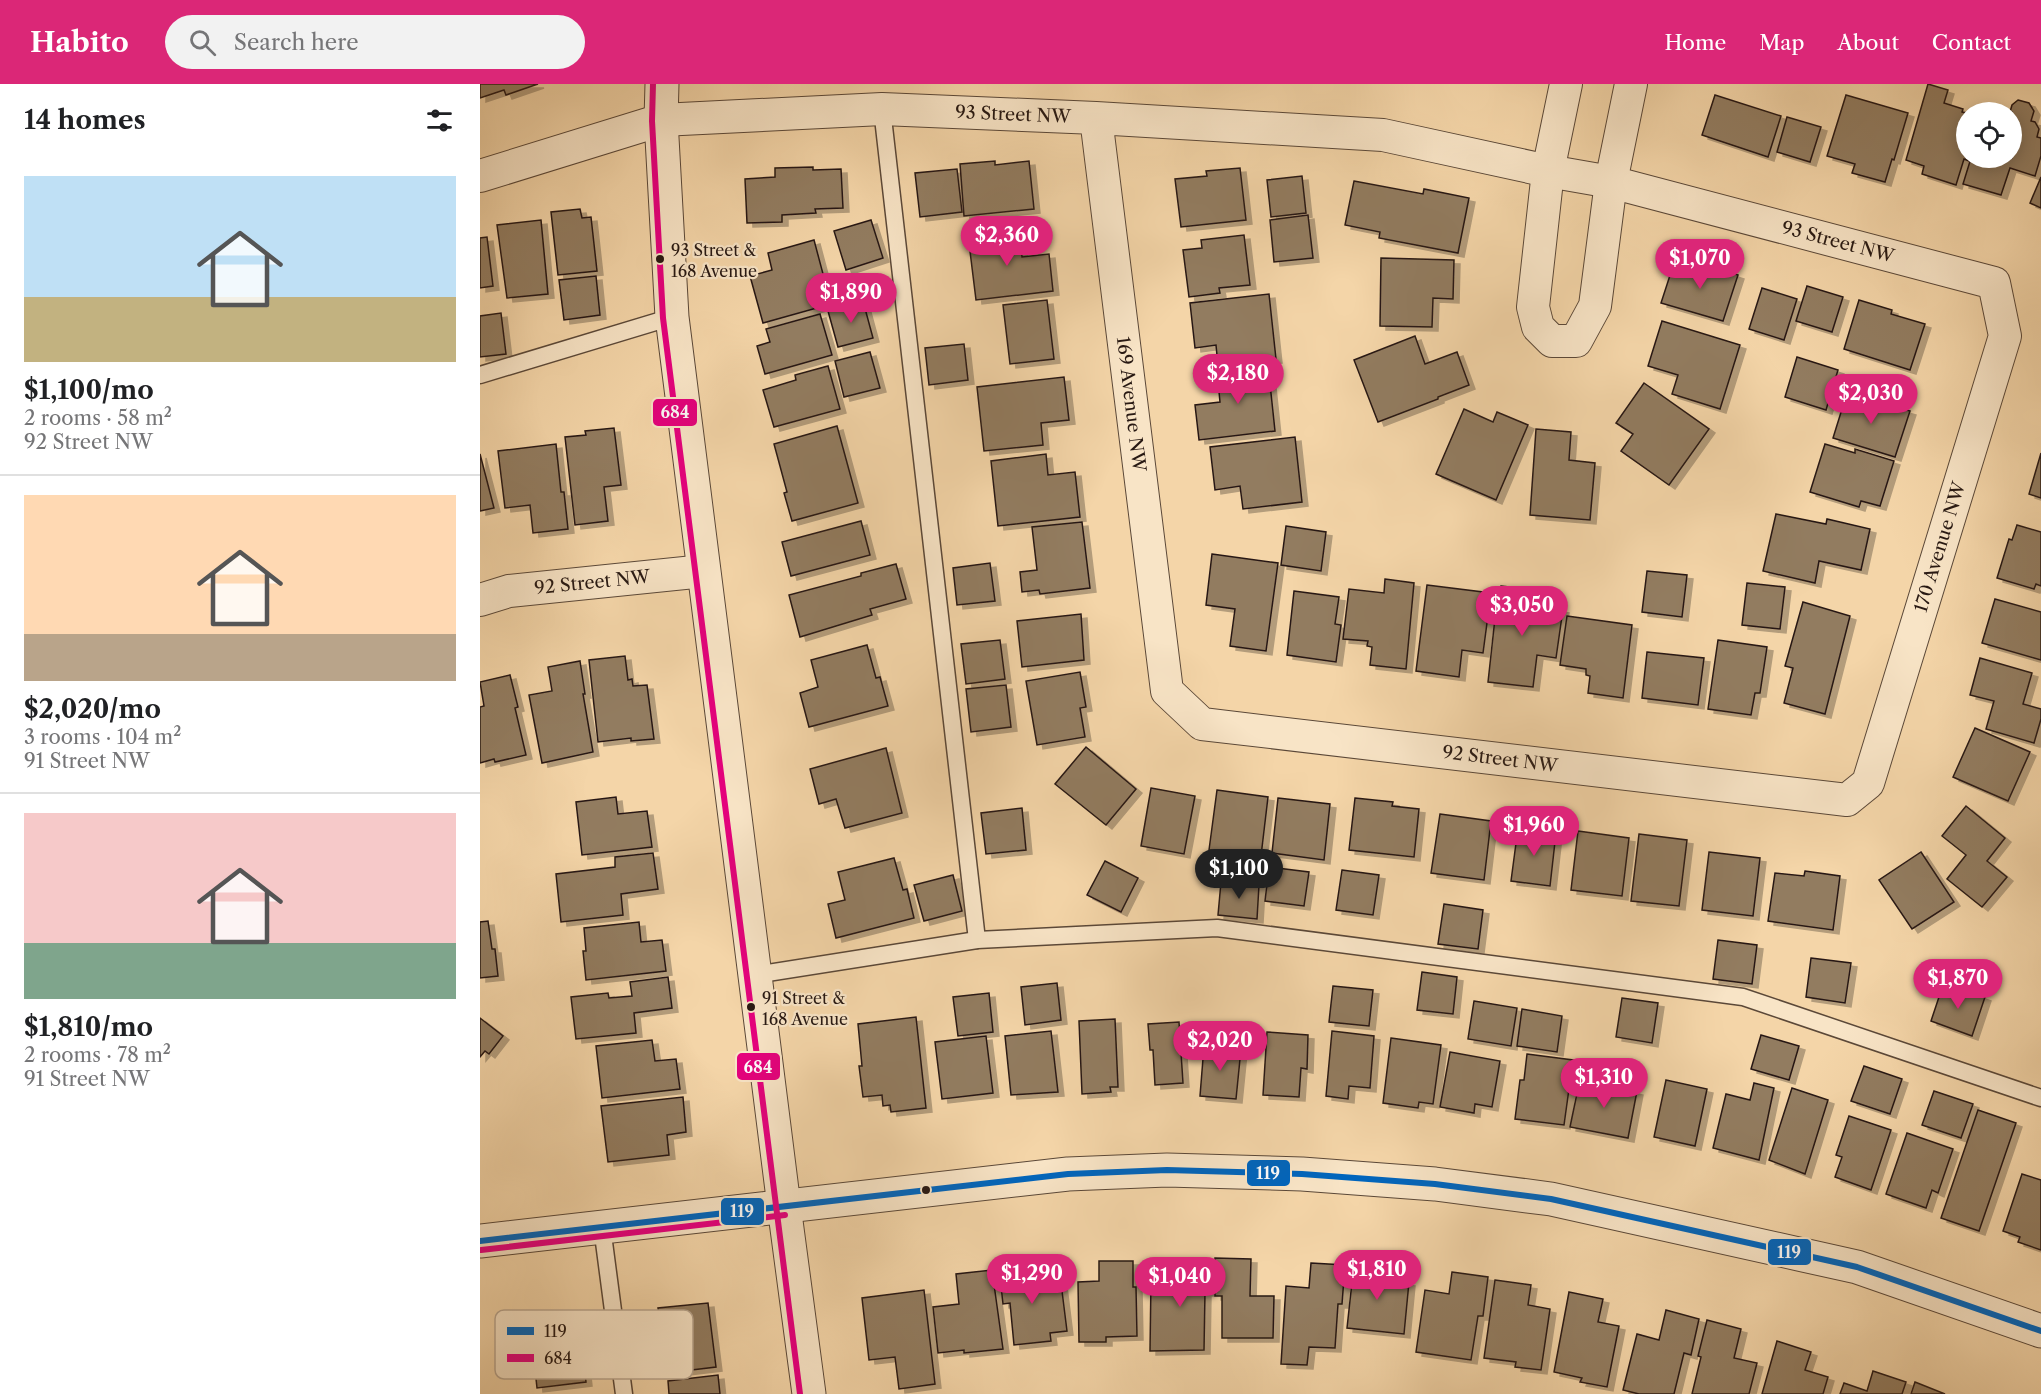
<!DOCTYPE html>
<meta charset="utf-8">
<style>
body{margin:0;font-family:"Libre Caslon Text",serif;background:#f2f2f2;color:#202124;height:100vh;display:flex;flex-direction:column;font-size:22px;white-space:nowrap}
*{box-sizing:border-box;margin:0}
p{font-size:20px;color:#757577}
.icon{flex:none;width:33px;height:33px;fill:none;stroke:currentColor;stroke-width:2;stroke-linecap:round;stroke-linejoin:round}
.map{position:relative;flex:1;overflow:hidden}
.sheet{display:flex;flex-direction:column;background:#fff;width:480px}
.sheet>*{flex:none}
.buttons{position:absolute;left:1476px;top:18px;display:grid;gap:12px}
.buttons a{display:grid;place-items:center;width:66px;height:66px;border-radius:50%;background:#fff;box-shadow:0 3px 15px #0003;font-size:30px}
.price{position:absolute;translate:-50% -51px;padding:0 14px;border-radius:21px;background:#db2777;color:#fff;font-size:20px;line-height:39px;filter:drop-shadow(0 2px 3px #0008)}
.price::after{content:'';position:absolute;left:50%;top:36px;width:18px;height:14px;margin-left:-9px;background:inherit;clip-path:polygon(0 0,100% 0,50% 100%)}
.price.current{background:#222;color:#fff}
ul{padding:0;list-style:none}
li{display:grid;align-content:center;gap:12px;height:318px;padding:0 24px}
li+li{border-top:2px solid #e0e0e0}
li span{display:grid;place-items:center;height:186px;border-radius:0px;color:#555}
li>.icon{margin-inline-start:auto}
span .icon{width:108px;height:108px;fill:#fffc;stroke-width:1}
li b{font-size:26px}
h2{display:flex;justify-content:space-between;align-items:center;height:72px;padding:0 24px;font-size:26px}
header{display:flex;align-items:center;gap:36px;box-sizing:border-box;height:84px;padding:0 30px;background:#db2777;color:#fff}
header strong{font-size:28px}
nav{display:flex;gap:33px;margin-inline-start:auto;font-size:21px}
.search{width:420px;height:54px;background:#f2f2f2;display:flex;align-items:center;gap:15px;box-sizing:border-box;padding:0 21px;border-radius:33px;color:#757577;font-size:22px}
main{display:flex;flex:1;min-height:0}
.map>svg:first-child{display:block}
</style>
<header>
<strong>Habito</strong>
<div class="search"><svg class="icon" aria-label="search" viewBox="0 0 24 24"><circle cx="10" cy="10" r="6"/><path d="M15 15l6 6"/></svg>Search here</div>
<nav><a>Home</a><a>Map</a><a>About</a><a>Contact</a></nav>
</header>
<main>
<section class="sheet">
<h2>14 homes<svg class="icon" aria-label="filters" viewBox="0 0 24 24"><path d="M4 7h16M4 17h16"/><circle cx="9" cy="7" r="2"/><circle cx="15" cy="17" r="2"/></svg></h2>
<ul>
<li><span style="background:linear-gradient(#bfe0f5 65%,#c2b280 0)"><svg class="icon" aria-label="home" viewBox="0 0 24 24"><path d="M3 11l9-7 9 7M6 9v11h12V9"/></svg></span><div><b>$1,100/mo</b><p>2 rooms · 58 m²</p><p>92 Street NW</p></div></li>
<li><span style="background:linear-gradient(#ffd9b3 75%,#b9a48a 0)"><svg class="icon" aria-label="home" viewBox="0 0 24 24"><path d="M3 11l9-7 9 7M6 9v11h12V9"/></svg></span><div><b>$2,020/mo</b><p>3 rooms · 104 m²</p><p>91 Street NW</p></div></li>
<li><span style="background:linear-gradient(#f6c9c9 70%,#7fa58c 0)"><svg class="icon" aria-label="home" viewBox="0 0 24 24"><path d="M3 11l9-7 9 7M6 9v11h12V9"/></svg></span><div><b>$1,810/mo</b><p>2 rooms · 78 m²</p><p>91 Street NW</p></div></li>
</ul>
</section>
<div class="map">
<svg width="1561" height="1310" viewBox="0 0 1561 1310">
<defs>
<filter id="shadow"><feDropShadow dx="6" dy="4" stdDeviation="0" flood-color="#0004"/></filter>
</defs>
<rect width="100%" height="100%" fill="#f4d5a8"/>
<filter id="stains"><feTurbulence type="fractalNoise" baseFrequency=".00333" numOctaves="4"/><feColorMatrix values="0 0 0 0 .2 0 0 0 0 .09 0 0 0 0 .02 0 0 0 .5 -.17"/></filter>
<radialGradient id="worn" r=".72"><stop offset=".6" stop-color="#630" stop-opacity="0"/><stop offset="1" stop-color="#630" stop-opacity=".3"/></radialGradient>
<g fill="#927b60" stroke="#281913" stroke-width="1.5" filter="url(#shadow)">
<polygon points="0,0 58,0 26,11 24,6 0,14"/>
<polygon points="1448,0 1468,6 1464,19 1483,25 1482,28 1486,29 1486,74 1490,74 1489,77 1484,75 1476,101 1442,90 1444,82 1426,76"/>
<polygon points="1235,11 1301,32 1288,73 1222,51"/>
<polygon points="1366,11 1428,29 1414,76 1412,75 1405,98 1372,89 1375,80 1347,72"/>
<polygon points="1538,16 1549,19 1554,27 1551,37 1555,38 1559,45 1557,53 1561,54 1561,72 1555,92 1530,84 1521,111 1483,100 1491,74 1532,74 1532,28 1530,28 1532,21"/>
<polygon points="1307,33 1341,43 1330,78 1297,68"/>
<polygon points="515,77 515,81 549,77 554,125 484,132 480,80"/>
<polygon points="333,83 333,86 361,85 363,124 335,125 336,129 302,131 302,138 267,139 265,95 295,93 295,84"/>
<polygon points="760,84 766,136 701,143 695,95 727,92 726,87"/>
<polygon points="477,85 482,128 440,133 435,89"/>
<polygon points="822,92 826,129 791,133 787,96"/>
<polygon points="1561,93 1561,124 1550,119"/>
<polygon points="874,97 943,110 944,105 989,114 978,169 899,154 900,148 865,141"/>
<polygon points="100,125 102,134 111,133 117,187 78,191 71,128"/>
<polygon points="828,131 833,174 794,178 790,136"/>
<polygon points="61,136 68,210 27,214 17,141"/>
<polygon points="391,136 403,174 366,186 354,147"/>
<polygon points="539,146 542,173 569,170 573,207 496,216 488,151"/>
<polygon points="764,151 770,201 739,204 740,209 709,213 703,166 722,164 721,156"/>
<polygon points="7,153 13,202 0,204 0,154"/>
<polygon points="334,156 351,220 283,239 270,192 292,186 288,169"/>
<polygon points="901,174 974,176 973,215 953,214 952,243 900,242"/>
<polygon points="1195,176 1219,183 1220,179 1258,191 1243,237 1181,219"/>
<polygon points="116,192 120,231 84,236 79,196"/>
<polygon points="1327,202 1363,213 1352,248 1316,237"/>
<polygon points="1282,204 1317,215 1304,256 1269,245"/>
<polygon points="789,210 796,275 738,282 736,261 715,264 710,219"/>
<polygon points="567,216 574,275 530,280 523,221"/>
<polygon points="1379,216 1412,226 1411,230 1445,240 1430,286 1364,265"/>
<polygon points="383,217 393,254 358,263 348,227"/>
<polygon points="21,229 26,270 0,273 0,232"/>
<polygon points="340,230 352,271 285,290 277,262 290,258 286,245"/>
<polygon points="1182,237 1260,261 1240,325 1192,310 1198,291 1168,282"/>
<polygon points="935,252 945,280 977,268 989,301 958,313 958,315 898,338 874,276"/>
<polygon points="484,260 488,296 449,301 445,264"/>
<polygon points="390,268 400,304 364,313 355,277"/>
<polygon points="1317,273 1358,286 1346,326 1305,313"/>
<polygon points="788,281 795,347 719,356 715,321 740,318 737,287"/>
<polygon points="348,282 360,325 294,343 283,306 316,296 315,291"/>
<polygon points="584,293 589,336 561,339 563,361 504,367 497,303"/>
<polygon points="1164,299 1229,345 1189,401 1141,367 1153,350 1136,339"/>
<polygon points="1367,309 1430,327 1415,373 1353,354"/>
<polygon points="984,325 1013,338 1017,328 1048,341 1016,416 956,390"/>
<polygon points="357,342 378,419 312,437 304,409 307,408 294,360"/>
<polygon points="134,344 141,401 124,403 128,437 95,441 85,353 106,351 105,347"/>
<polygon points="1056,345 1091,348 1089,376 1115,379 1110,436 1050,431"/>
<polygon points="815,353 822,418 763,425 760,402 735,406 730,363"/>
<polygon points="76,360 81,408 84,408 88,445 53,449 50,421 25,424 18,367"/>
<polygon points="1345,360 1375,369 1375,365 1414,377 1400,422 1381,417 1379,423 1330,408"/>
<polygon points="1561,369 1561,414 1549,410"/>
<polygon points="0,370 14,424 0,427"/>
<polygon points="566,370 568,391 595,388 600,433 518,442 511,377"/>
<polygon points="1296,430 1346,440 1347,435 1390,445 1381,486 1339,477 1335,499 1283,487"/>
<polygon points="381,437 390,471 311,492 302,458"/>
<polygon points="602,438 610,504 560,510 559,506 542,508 540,488 557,486 552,443"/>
<polygon points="1537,441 1561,448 1561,502 1556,500 1554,505 1517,494 1529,455 1532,456"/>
<polygon points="806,442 846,448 841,487 801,481"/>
<polygon points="732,470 798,479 786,567 750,562 755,525 726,521"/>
<polygon points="510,479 515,517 477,521 473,484"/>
<polygon points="416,480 426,515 390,525 392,531 320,553 309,511 381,492 381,489"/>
<polygon points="1167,487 1207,491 1202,533 1162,528"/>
<polygon points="905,495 934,499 926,585 890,581 892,563 887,562 888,557 863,555 869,505 904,509"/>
<polygon points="1267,499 1305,503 1300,545 1262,541"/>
<polygon points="947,501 1011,509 1003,569 982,566 979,593 936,587"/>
<polygon points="1021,502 1053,506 1051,521 1083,525 1076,574 1057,571 1053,603 1008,598 1017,516 1019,516"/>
<polygon points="814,507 859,513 855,540 861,541 856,578 807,571"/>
<polygon points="1515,515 1561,528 1561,576 1502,559"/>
<polygon points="1323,518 1370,532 1345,630 1304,619 1313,584 1305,582"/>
<polygon points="601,530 604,576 542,583 537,537"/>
<polygon points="1087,532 1152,541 1143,614 1108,609 1110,592 1106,591 1106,585 1080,581"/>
<polygon points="520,556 525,595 486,600 481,560"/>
<polygon points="1238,556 1287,563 1280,609 1275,609 1271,631 1228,625"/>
<polygon points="387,561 396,594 400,593 408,622 329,643 320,609 338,603 331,576"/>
<polygon points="1167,568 1224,574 1218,621 1162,614"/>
<polygon points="145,572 148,596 152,595 153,602 167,601 174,655 151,657 151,654 118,658 109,576"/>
<polygon points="1500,574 1552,589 1543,620 1561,625 1561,635 1554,659 1506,645 1514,617 1490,611"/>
<polygon points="100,577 105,610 103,610 113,668 62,679 49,611 72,607 68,583"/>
<polygon points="600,588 606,623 600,624 605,653 557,661 546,597"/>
<polygon points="30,591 38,623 35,624 46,671 15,678 14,675 0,679 0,623 4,622 0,598"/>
<polygon points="526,601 531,643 491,648 486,605"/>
<polygon points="1495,644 1550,668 1528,717 1473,693"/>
<polygon points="606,663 656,705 626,741 575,700"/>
<polygon points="406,664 422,729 365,744 356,715 339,720 330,685"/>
<polygon points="671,704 715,712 704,770 661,762"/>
<polygon points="737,706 788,713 781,772 729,766"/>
<polygon points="136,713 138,730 167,727 172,763 102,771 96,718"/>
<polygon points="798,714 850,720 844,776 792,769"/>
<polygon points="875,714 913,718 912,722 939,725 934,773 869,766"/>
<polygon points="1486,722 1525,754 1507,777 1527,793 1502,823 1467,795 1486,771 1462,752"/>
<polygon points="542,724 546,766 506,770 501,729"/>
<polygon points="960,730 1011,737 1004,796 951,789"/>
<polygon points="1038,744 1076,749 1070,802 1031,797"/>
<polygon points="1098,747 1149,754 1142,812 1091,806"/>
<polygon points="1159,750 1207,756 1199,822 1151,817"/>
<polygon points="1229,768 1280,774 1273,832 1222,826"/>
<polygon points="1441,768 1474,818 1432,845 1399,796"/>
<polygon points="173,769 178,805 141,810 143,831 81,838 76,790 135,783 135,773"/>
<polygon points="414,774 423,806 427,805 434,834 356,854 348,820 365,816 358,788"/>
<polygon points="625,777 658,794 641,828 607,811"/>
<polygon points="789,783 829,788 824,822 785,817"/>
<polygon points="862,786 899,791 893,831 856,826"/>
<polygon points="1325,787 1360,792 1353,846 1288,837 1295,789 1324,792"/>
<polygon points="473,791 482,827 444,837 434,801"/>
<polygon points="741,798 779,801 777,835 738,831"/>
<polygon points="964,820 1003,826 998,865 958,860"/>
<polygon points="8,837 12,865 15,865 18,892 0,894 0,838"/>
<polygon points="159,838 161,858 182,856 186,887 106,896 103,867 106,867 104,844"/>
<polygon points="1238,856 1277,861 1272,900 1233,895"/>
<polygon points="1331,874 1371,879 1365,919 1326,913"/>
<polygon points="942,888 977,893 973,930 937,926"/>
<polygon points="188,893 192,924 154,929 156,949 96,955 91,913 128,909 129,914 152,912 150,898"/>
<polygon points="577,899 581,936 545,941 541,903"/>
<polygon points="853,902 893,906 889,942 849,938"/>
<polygon points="1477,903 1505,913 1492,952 1451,937 1462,904 1475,908"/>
<polygon points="509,909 513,948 478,952 473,913"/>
<polygon points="1142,914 1178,919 1172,959 1136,953"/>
<polygon points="994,917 1037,924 1031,962 988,955"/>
<polygon points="1042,925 1082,932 1077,968 1037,962"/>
<polygon points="436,933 446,1024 411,1028 410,1021 403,1022 402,1011 383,1013 379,982 382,982 378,940"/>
<polygon points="0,934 23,952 9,970 5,967 0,973"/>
<polygon points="635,935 638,1003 630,1003 631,1008 602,1010 599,937"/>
<polygon points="699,938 703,999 675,1001 673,966 670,966 668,940"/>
<polygon points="571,947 578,1008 531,1011 525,952"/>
<polygon points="852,947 894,952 890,1004 869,1002 868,1015 846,1012"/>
<polygon points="787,948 828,951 827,985 821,984 819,1013 783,1011"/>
<polygon points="1281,951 1319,962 1309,996 1271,985"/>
<polygon points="506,952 513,1009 462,1015 455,958"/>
<polygon points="911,954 961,961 953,1020 939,1018 938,1024 903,1019"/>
<polygon points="172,956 175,977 196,975 200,1005 122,1014 116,962"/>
<polygon points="724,962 761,965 756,1015 720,1012"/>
<polygon points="970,968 1020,977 1012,1023 995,1020 994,1029 960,1023"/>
<polygon points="1047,970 1093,976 1084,1041 1035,1035 1040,996 1044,996"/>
<polygon points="1384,982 1422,995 1410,1030 1371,1017"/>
<polygon points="1100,995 1157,1007 1148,1054 1090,1043"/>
<polygon points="1186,996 1227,1005 1215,1062 1174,1053"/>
<polygon points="1274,999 1294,1004 1279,1076 1233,1064 1246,1010 1270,1016"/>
<polygon points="1312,1004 1348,1016 1325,1090 1289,1076"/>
<polygon points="1454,1007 1493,1020 1481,1054 1442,1041"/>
<polygon points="203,1013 206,1048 187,1051 189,1071 128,1078 121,1022"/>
<polygon points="1498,1026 1536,1039 1499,1147 1461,1134"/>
<polygon points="1369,1032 1411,1046 1391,1106 1355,1093 1362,1073 1356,1071"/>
<polygon points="1427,1049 1473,1065 1458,1109 1452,1106 1446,1124 1406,1110"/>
<polygon points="1542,1090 1561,1096 1561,1166 1538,1158 1540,1153 1523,1147"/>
<polygon points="735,1174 771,1175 770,1212 794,1212 793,1254 742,1254 742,1212 735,1212"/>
<polygon points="695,1175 728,1175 728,1208 725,1208 724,1266 670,1267 671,1197 695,1197"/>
<polygon points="619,1177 653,1177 653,1203 656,1203 657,1252 626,1253 626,1258 599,1258 598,1198 619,1197"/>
<polygon points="831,1179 865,1181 862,1220 858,1220 855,1264 829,1263 827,1281 801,1280 806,1202 829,1204"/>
<polygon points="554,1180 557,1201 581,1199 587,1247 570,1249 571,1257 534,1261 530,1219 523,1220 519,1184"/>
<polygon points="874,1180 909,1184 908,1196 929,1198 924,1250 867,1244"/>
<polygon points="512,1186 523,1265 484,1269 484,1266 458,1269 453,1223 479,1220 476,1190"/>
<polygon points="972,1188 1008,1193 1003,1232 998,1232 991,1276 936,1268 945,1206 969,1210"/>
<polygon points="1015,1196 1051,1201 1048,1221 1070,1225 1061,1286 1035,1283 1036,1278 1004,1274"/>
<polygon points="444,1206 455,1300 419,1305 415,1273 389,1276 382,1214"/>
<polygon points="1089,1208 1123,1215 1118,1238 1139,1242 1127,1303 1100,1298 1102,1294 1074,1288"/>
<polygon points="228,1219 236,1283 187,1289 184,1270 179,1270 176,1245 181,1245 178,1224"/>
<polygon points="1186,1226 1219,1235 1211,1271 1204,1269 1194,1310 1159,1310 1143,1306 1157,1250 1179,1256"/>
<polygon points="99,1234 106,1298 57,1304 50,1239"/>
<polygon points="1227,1236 1261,1245 1254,1274 1277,1279 1269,1310 1212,1310 1221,1273 1218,1272"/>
<polygon points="1297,1257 1331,1268 1325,1286 1348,1293 1343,1310 1282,1310"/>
<polygon points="1393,1287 1426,1298 1422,1310 1360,1310 1364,1299 1387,1307"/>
<polygon points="238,1291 240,1310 189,1310 188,1297"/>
<polygon points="1435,1298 1465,1310 1431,1310"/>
</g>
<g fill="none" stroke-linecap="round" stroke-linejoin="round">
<g stroke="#5b4838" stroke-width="19">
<g id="service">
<polyline points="402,25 497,856"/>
<polyline points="0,291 192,233"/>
<polyline points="275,891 497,856 737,844 1263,913 1561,1014"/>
<polyline points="122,1143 144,1310"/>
</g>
</g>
<g stroke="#5b4838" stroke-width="34">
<g id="minor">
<polyline points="1086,0 1068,87 1053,223 1058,243 1072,257 1096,257 1115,222 1131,98 1151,0"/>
<path id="s1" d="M0,92L181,36L402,25L616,34L903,51L1068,87L1131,98L1514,199L1525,252L1388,699L1367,716L722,640L687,607L616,34"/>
<path id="s2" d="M0,516L29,507L224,487"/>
</g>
</g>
<g stroke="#5b4838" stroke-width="35">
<g id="tertiary">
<polyline points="182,0 181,36 192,233 304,1122 329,1310"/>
<polyline points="0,1157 588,1090 687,1086 822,1090 955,1100 1071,1115 1377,1183 1561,1247"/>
</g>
</g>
<use href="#service" stroke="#f8e4c6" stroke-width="16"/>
<use href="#minor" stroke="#f8e4c6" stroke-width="32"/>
<use href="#tertiary" stroke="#f8e4c6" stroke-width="33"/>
<g stroke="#f8e4c6" stroke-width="10">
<polyline id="bus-1" points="0,1157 588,1090 687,1086 822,1090 955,1100 1071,1115 1377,1183 1561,1247"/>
</g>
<g stroke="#f8e4c6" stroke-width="10">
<g id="bus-2">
<polyline points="173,0 172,37 183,234 320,1310"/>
<polyline points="1,1166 305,1131"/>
</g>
</g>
<use href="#bus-1" stroke="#0065bd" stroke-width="6"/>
<use href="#bus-2" stroke="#e5007d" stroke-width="6"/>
</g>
<g fill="#281913" stroke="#f8e4c6" stroke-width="2">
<circle cx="180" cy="175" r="5"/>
<circle cx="271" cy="923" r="5"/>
<circle cx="446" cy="1106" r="5"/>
</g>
<g text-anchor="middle" stroke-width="4.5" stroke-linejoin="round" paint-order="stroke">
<g font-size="16" fill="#281913" stroke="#f8e4c6" text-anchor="start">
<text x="191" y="172">93 Street &amp;<tspan x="191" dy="21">168 Avenue</tspan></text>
<text x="282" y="920">91 Street &amp;<tspan x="282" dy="21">168 Avenue</tspan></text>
</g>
<g font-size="18" fill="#281913" stroke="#f8e4c6">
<text dy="6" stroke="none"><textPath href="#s1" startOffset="542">93 Street NW</textPath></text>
<text dy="6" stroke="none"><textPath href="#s1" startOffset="1380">93 Street NW</textPath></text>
<text transform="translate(651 320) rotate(83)" y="6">169 Avenue NW</text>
<text transform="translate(1460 463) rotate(-73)" y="6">170 Avenue NW</text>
<text dy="6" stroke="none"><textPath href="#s2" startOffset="114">92 Street NW</textPath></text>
<text transform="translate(1020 675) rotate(7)" y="6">92 Street NW</text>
</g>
</g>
<rect x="15" y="1226" width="198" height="69" rx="9" fill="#f8e4c6" stroke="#baa790" stroke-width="1.5"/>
<rect x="27" y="1243" width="27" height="8" fill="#0065bd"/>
<rect x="27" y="1270" width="27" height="8" fill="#e5007d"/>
<g font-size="16" fill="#281913">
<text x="64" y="1253">119</text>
<text x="64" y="1280">684</text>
</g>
<g stroke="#f8e4c6" stroke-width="2">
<rect x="172" y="314" width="46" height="29" rx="6" fill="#e5007d"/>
<rect x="256" y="968" width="45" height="29" rx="6" fill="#e5007d"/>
<rect x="766" y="1075" width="45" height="28" rx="6" fill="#0065bd"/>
<rect x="240" y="1113" width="45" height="29" rx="6" fill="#0065bd"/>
<rect x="1287" y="1154" width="45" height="28" rx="6" fill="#0065bd"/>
</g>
<g font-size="16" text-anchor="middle" font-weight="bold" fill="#fff">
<text x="195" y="334">684</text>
<text x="278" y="989">684</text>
<text x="788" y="1095">119</text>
<text x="262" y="1133">119</text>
<text x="1309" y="1174">119</text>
</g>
<rect width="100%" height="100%" filter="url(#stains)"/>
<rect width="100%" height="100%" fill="url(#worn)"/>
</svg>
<div class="buttons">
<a><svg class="icon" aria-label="locate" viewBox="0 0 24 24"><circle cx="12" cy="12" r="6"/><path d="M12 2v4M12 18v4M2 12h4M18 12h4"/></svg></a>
</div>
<b class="price" style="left:527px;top:183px">$2,360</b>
<b class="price" style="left:1220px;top:206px">$1,070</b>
<b class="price" style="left:371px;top:240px">$1,890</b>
<b class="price" style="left:758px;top:321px">$2,180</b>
<b class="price" style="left:1391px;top:341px">$2,030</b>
<b class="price" style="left:1042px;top:553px">$3,050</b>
<b class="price" style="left:1054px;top:773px">$1,960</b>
<b class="price current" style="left:759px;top:816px">$1,100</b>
<b class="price" style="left:1478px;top:926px">$1,870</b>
<b class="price" style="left:740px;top:988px">$2,020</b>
<b class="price" style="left:1124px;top:1025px">$1,310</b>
<b class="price" style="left:897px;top:1217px">$1,810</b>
<b class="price" style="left:552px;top:1221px">$1,290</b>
<b class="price" style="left:700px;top:1224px">$1,040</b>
</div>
</main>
